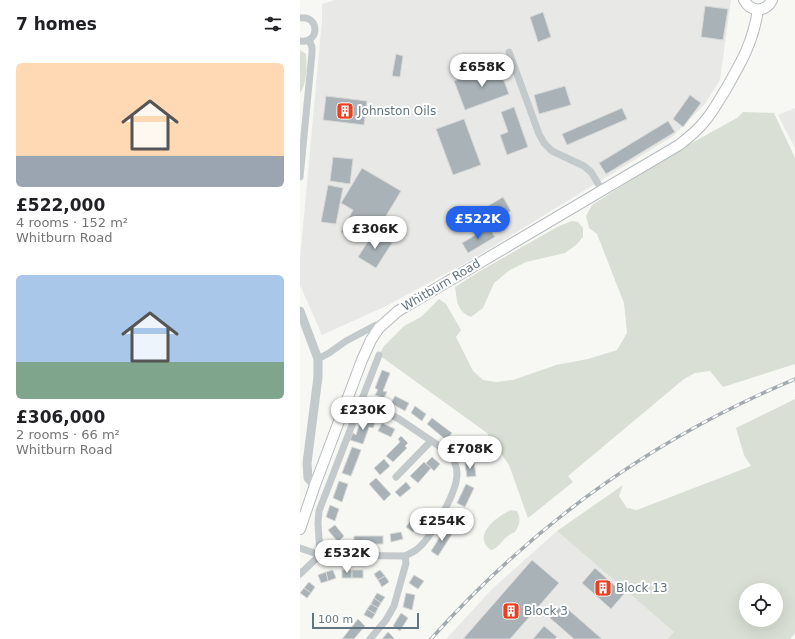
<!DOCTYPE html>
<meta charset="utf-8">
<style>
body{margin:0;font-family:"DejaVu Sans",sans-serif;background:#f2f2f2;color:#202124;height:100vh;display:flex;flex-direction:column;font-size:15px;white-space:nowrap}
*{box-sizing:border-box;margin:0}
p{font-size:13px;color:#757577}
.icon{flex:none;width:22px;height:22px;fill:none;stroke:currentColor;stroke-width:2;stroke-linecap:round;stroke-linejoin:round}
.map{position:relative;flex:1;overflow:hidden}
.drawer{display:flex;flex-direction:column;background:#fff;width:300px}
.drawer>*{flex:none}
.tools{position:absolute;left:439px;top:583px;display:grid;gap:8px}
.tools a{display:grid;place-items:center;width:44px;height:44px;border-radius:50%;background:#fff;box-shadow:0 4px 16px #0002;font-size:20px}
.scale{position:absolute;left:12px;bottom:10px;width:107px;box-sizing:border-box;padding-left:4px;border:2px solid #617580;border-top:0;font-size:11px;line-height:14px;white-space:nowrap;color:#617580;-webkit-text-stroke:3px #fff;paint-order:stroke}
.price{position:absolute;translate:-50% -34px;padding:0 9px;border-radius:14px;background:#fff;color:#222;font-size:13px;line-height:26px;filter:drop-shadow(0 1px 2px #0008)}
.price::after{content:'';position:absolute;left:50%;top:24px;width:12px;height:9px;margin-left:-6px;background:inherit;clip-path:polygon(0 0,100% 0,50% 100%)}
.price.on{background:#2563eb;color:#fff}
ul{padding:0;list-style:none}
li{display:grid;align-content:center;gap:8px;height:212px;padding:0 16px}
li span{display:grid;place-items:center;height:124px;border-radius:6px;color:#555}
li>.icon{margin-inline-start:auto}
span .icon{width:72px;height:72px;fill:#fffc;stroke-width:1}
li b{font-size:17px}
h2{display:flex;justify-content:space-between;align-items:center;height:48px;padding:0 16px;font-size:17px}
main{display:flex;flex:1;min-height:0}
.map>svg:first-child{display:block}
</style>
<main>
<section class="drawer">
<h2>7 homes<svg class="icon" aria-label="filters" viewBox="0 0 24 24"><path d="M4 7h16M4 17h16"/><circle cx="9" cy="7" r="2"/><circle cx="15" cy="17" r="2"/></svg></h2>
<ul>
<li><span style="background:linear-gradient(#ffd9b3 75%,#9aa5b1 0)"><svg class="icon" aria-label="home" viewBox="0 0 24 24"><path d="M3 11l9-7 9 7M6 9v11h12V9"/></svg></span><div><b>£522,000</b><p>4 rooms · 152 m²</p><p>Whitburn Road</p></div></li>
<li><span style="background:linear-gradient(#a9c7e8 70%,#7fa58c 0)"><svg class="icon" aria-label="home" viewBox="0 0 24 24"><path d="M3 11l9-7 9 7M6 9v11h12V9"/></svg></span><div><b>£306,000</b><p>2 rooms · 66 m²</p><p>Whitburn Road</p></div></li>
</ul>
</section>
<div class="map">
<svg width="495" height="639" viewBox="0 0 495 639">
<rect width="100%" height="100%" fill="#f7f7f4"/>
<g fill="#e8e8e7">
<polygon points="35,0 431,0 420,80 405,104 372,137 169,261 86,306 22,335 0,285 0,259 22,20 22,4"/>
<polygon points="495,108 495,148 478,115"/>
<polygon points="257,531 374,632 367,639 146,639 192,589"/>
</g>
<g fill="#d9dfd4" fill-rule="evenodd">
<path d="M0,50L6,54C7,66 7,84 0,93Z"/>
<polygon points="443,112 474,113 495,158 495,364 423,387 410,371 395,373 384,379 268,476 273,482 228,518 209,465 187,433 79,355 84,346 104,326 121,317 139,299 146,304 161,330 156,337 173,371 183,380 196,382 213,380 256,365 288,359 317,350 327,333 324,303 297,234 289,228 286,216 292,205 379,150 437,118"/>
<path d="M272,221L278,222L283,228V237L276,245L265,253L226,262L210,270L194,283L183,308L171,317C157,312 157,300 155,287L180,271L259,226Z"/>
<path d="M495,399V633L490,639H367L374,632L257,531L323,485L319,496L327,508L337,510L451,466L444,455L436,428ZM446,590H476V620H446Z"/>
<path d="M211,510L217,511C221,519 220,524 215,532C203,536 200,548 191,550C171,536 197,516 211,510Z"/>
</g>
<g fill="#a9b3b7" stroke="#d8d8d6">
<polygon points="405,6 428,9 423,40 401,37"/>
<polygon points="243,12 251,37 238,42 230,17"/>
<polygon points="96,54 103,56 100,77 92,76"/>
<polygon points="198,65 209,94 165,110 154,81"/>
<polygon points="265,86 271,105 239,114 234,95"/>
<polygon points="390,95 401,103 383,127 373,119"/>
<polygon points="26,96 67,101 64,125 23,120"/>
<polygon points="214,107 228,147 207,155 200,135 208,132 201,112"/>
<polygon points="322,108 327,119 267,145 262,134"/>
<polygon points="164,119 181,165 153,175 136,129"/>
<polygon points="368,121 375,132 306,174 299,163"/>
<polygon points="33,157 53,159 50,184 30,181"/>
<polygon points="62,168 101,191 80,226 69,219 56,241 41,232 53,210 41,203"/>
<polygon points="28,185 43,188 36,224 21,222"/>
<polygon points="203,197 211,211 173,233 165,220"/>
<polygon points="189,227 195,237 168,253 162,243"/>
<polygon points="74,232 92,243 76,268 58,257"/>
<polygon points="82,370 90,373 83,391 87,392 84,398 75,395 78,390 75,388"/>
<polygon points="95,396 109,403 105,411 91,403"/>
<polygon points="115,406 126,414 122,421 111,413"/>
<polygon points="67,416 76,420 73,428 69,427 63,444 50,440 53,433 56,435 60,423 64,424"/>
<polygon points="132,418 152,433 146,440 127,424"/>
<polygon points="82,423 95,429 91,437 78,431"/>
<polygon points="101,436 108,443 105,446 107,448 93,462 86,456 100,442 98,439"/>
<polygon points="159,437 168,450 172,447 175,451 166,457 163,453 160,456 151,443"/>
<polygon points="52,447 61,450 51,476 42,473"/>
<polygon points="132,457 140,464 134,471 126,463"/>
<polygon points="84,459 90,466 80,475 74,468"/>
<polygon points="124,462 131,468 118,483 110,476"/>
<polygon points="174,462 176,476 167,477 165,463"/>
<polygon points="76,478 91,494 84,501 69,484"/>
<polygon points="39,481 48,484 42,502 33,498"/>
<polygon points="106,482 111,488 100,497 95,492"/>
<polygon points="166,484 174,488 165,507 157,503"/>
<polygon points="30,505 39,509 35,521 26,517"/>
<polygon points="161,515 167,520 159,531 153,526"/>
<polygon points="114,516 121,521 113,532 106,527"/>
<polygon points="35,525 44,536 38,542 28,530"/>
<polygon points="145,529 152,534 138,556 131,551"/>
<polygon points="101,532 103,539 91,542 90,534"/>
<rect x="54" y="536" width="29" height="8"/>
<polygon points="232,560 259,583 210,639 163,639"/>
<polygon points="295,568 324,594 311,609 282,583"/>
<polygon points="33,570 36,578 28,581 26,572"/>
<rect x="42" y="570" width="10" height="8"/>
<rect x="52" y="570" width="11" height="8"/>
<polygon points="80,570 85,576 78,580 74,574"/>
<polygon points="26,572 28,581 21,583 18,575"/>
<polygon points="114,575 124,581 118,589 109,583"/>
<polygon points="85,576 89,582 82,587 78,580"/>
<polygon points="9,582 15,587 11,593 4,588"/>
<polygon points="4,588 11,593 7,598 0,593"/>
<polygon points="77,593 85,597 81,603 74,598"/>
<polygon points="106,593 115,595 112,610 103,607"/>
<polygon points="74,598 81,603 78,608 71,604"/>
<polygon points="71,604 78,608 75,614 67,609"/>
<polygon points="262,604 302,639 274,639 250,618"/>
<polygon points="67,609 75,614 72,619 64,615"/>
<polygon points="101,613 108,618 100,631 93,626"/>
<polygon points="58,619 65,626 54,639 42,639"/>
<polygon points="244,626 257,637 255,639 233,639"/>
<polygon points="88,632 94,638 94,639 82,639"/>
</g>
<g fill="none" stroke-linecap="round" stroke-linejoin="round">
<g stroke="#b6bcc0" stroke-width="12">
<g id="secondary">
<path d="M444,0C451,13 466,12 472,0"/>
<path d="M0,529L15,485L62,360L71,340L79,328L98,311L379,145C388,138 397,131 404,122C413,112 419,100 426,89C442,61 453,42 458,10"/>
</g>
</g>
<g stroke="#c4c9cb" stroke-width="7">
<path d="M0,18C20,15 20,44 0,41"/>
<polyline points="209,52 239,134 244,143 252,151 284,166 291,172 302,190"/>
<polyline points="0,177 12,53 12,47 9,40"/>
<polyline points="18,359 29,353 46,341 76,325 79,328"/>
<polyline points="96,477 131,441"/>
<path d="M0,548L20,555L105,556C109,554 113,552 116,550C131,539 157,492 157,474C157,465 154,459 148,452L99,419L61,400"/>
<polyline points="0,574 20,555 18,523 19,511 79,355"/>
<polyline points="70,639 86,620 94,606 106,563 105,556"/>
</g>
<polyline stroke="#c4c9cb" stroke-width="9" points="0,311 18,359 18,377 7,463 8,478 15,485"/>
<use href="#secondary" stroke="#fff" stroke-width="10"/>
<g stroke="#a2aaaf" stroke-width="3.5">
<path id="rail" d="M131,639C234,524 352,439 495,379"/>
</g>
<use href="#rail" stroke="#fff" stroke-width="2" stroke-dasharray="6" stroke-linecap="butt"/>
</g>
<defs>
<g id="building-square" transform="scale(0.9)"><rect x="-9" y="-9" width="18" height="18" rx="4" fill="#ea4021" stroke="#fff"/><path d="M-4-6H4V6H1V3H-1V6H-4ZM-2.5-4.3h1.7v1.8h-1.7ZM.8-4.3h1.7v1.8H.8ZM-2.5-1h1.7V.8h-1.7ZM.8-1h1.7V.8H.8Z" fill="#fff"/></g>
</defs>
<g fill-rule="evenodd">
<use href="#building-square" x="45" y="111"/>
<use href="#building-square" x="303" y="588"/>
<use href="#building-square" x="211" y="611"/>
</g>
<g text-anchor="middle" stroke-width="4" stroke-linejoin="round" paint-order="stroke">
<g font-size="12" fill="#617580" stroke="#fff" text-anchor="start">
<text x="58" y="115">Johnston Oils</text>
<text x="316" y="592">Block 13</text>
<text x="224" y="615">Block 3</text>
</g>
<g font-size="12" fill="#617580" stroke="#fff">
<text transform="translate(141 285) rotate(-31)" y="4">Whitburn Road</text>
</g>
</g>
</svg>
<div class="tools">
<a><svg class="icon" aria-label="locate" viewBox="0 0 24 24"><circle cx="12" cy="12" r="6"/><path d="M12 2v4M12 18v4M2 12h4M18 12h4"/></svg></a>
</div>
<div class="scale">100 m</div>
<b class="price" style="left:182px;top:88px">£658K</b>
<b class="price on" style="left:178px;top:240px">£522K</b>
<b class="price" style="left:75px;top:250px">£306K</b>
<b class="price" style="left:63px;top:431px">£230K</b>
<b class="price" style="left:170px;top:470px">£708K</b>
<b class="price" style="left:142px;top:542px">£254K</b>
<b class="price" style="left:47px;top:574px">£532K</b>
</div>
</main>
